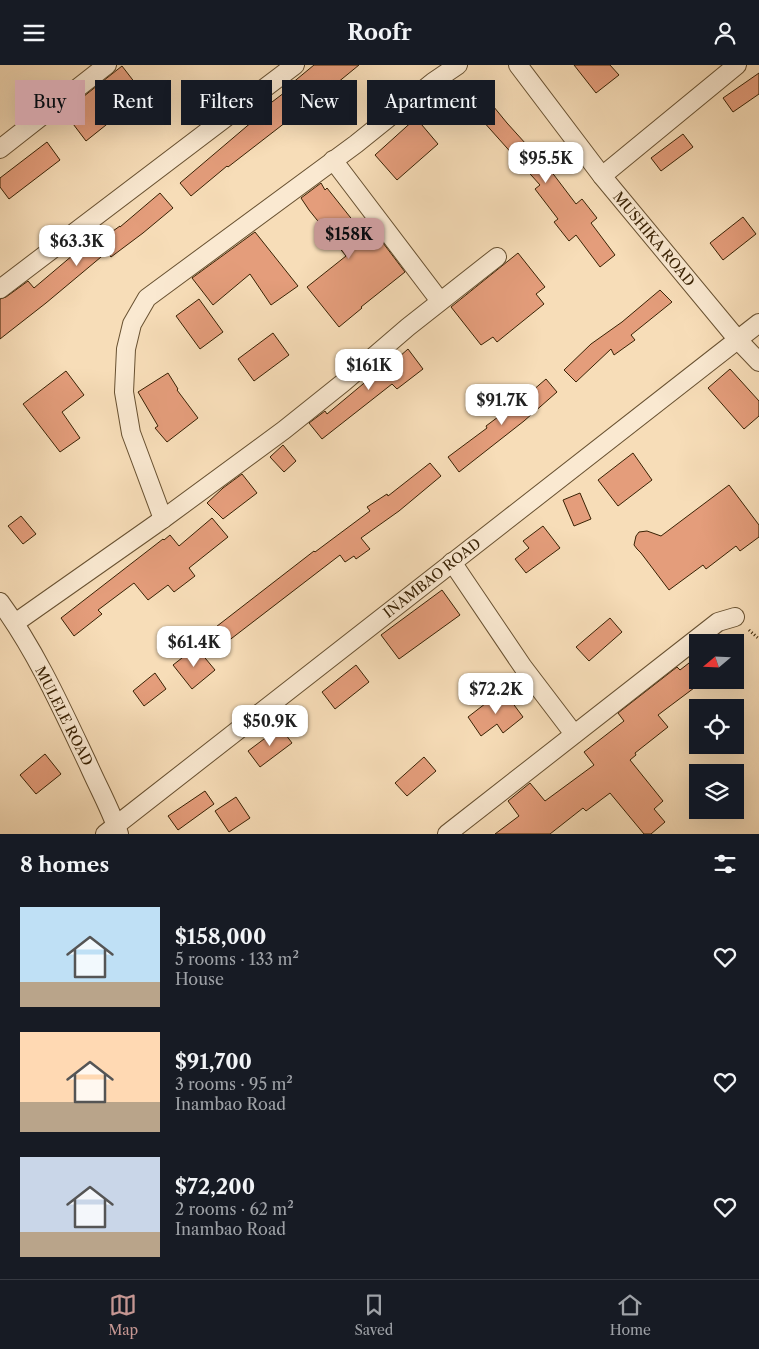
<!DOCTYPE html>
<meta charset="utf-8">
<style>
body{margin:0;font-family:"Libre Caslon Text",serif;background:#242831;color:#f1f3f6;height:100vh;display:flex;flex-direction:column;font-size:19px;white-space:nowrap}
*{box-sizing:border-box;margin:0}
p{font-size:16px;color:#9ea1a6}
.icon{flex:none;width:28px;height:28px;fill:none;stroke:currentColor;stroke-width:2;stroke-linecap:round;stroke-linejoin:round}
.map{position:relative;height:769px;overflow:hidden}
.side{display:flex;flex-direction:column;background:#171b24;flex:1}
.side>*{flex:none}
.top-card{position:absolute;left:15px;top:15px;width:500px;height:45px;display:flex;gap:10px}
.needle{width:32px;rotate:251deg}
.fabs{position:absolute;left:689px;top:569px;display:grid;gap:10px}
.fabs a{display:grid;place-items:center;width:55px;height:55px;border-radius:0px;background:#171b24;box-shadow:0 5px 20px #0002;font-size:25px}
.price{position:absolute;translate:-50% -42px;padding:0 11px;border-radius:10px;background:#fff;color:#222;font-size:16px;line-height:32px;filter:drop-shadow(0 1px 2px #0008)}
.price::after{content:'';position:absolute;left:50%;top:30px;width:15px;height:11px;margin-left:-8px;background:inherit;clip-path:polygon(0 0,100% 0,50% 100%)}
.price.current{background:#c59692;color:#111}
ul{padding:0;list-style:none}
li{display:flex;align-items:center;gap:15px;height:125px;padding:0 20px}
li span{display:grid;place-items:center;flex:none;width:140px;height:100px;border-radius:0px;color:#555}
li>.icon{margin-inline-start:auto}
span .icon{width:60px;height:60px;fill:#fffc;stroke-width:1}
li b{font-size:21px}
h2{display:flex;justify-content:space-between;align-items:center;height:60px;padding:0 20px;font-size:21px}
.tag{padding:0 18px;border-radius:0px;background:#171b24;box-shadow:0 5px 20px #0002;font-size:18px;line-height:45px}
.tag.current{background:#c59692;color:#111}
header{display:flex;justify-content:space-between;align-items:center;height:65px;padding:0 20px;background:#171b24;font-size:22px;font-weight:700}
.tab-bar{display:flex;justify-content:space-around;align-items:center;height:70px;border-top:1px solid #363941;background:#171b24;font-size:14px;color:#9ea1a6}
.tab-bar a{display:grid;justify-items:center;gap:2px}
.tab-bar .current{color:#c59692}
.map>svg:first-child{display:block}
</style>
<header><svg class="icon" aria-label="menu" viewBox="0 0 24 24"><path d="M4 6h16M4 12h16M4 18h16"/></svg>Roofr<svg class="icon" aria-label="person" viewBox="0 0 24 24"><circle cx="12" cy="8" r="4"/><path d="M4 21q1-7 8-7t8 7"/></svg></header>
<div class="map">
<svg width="759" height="769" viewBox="0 0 759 769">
<rect width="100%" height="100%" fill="#f7ddb8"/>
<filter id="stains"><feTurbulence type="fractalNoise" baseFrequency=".004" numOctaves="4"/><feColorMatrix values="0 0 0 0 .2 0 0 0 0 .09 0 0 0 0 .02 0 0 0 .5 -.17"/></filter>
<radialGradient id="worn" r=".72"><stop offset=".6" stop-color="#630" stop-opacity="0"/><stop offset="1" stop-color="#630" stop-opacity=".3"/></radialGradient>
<g fill="#e49d7b" stroke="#392204">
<polygon points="314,0 359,0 309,41 308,40 228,102 227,101 191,131 180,118 253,56 251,53 293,21 291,19"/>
<polygon points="574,0 610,0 619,10 596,28"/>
<polygon points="122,1 149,36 121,58 116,52 86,76 64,47"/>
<polygon points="759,8 759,29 733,47 723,33"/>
<polygon points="480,25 507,58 554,110 576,139 582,134 597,153 591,158 615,190 600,202 576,170 569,176 554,157 558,154 535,124 540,120 465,36"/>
<polygon points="416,53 438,79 397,115 375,90"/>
<polygon points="683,69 693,82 661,106 651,93"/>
<polygon points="47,77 60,95 9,134 0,122 0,113"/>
<polygon points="321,118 325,125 327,123 366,172 374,166 405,207 361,242 362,243 339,262 307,222 346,191 309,145 301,133"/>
<polygon points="160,128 173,143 143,168 111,192 107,187 46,238 0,274 0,234 6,232 28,216 34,223 73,190 75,193 120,161 120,162"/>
<polygon points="743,152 756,169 723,195 710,178"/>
<polygon points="255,167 298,221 271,240 250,209 213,240 192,213"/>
<polygon points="518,188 545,222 536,229 544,239 497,277 493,272 481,280 451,242"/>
<polygon points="660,225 672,237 631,270 635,275 614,290 611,284 576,317 564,305 591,279 622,257"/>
<polygon points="199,234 223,267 200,284 176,251"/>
<polygon points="273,268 289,290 254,316 238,294"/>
<polygon points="408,284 423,304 397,324 392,319 322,374 309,358 325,346 327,349 381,304 379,301 395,287 399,292"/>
<polygon points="730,304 759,336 759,351 744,364 708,323"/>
<polygon points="66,306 84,330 62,347 80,373 60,387 23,339"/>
<polygon points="168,308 178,324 177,325 198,353 167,377 155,363 158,361 138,327"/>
<polygon points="546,314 557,327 524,356 459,407 448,392 487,363 486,361 510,343 511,344"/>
<polygon points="283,380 296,396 284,407 270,392"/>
<polygon points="633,388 652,415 618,441 598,415"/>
<polygon points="430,398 441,411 399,446 361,473 370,484 356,494 354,491 345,497 340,490 223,580 212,565 314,486 315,487 370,446 367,442 387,429 388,431"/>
<polygon points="242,409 257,428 223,454 207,438 223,423"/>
<polygon points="729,420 759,460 759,472 740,486 736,481 706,504 703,500 669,525 641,488 637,484 634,480 636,471 639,467 647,466 661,471"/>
<polygon points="580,428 591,454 574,461 563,435"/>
<polygon points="21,451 36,469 23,479 8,461"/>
<polygon points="212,453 228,472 189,503 195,511 174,527 168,520 148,535 134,518 98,545 102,549 74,571 61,553 163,474 164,475 170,470 179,481"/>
<polygon points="543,461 560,483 526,508 515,494 529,483 523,476"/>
<polygon points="442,525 460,550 399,594 381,570"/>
<polygon points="610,553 622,567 589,596 576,582"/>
<polygon points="196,582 215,605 192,624 173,600"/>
<polygon points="698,591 698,620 658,650 668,662 635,688 636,690 630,695 663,736 654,744 665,757 651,769 644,769 610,728 586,746 583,743 550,769 495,769 519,751 508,736 530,718 545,736 594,700 584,687 624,656 618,648 677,602 680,605"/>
<polygon points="356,600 369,617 335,644 322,627"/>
<polygon points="155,608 166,624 144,641 133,626"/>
<polygon points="503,625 523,652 503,668 497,659 481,671 468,652"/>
<polygon points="280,662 292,678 260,702 248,686"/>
<polygon points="45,689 61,709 36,729 20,710"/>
<polygon points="424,692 436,706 407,731 395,718"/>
<polygon points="205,726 214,739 178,765 168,751"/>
<polygon points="236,732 250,753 229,767 215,746"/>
</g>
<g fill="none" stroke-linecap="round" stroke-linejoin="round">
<g stroke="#685131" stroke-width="20">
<g id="minor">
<polyline points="518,0 602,111 738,275 759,297"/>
<polyline points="0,84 107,0"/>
<polyline points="333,95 440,236"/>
<polyline points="602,111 737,0"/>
<polyline points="0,224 295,0"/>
<polyline points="163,454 131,368 124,327 126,284 132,259 147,233 356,79 433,17 458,0"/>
<polyline points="452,497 523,602 574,669"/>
<path d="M0,537C36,586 62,644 88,699C98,722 111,745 119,769"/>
<polyline points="15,558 163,454 284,365 344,317 408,262 497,192"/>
<polyline points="105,769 759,258"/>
<polyline points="447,769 718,557 735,552"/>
</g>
</g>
<polyline stroke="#392204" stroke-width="3" stroke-dasharray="1 2.5" stroke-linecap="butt" points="749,565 759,574"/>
<use href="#minor" stroke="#fae9d1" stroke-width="18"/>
</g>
<g text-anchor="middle" stroke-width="4.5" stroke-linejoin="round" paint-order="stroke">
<g font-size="14" fill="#392204" stroke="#fae9d1">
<text transform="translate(654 174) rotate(50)" y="5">MUSHIKA ROAD</text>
<text transform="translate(432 513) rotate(-38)" y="5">INAMBAO ROAD</text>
<text transform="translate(64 651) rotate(63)" y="5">MULELE ROAD</text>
</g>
</g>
<rect width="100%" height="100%" filter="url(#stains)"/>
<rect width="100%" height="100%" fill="url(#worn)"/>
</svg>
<div class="fabs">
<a><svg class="needle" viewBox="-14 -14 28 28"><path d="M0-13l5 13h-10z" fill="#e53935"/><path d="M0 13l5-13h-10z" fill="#9ea1a6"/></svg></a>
<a><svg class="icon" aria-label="locate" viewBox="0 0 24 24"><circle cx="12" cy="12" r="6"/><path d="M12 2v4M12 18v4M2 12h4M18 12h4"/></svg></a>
<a><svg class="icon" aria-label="layers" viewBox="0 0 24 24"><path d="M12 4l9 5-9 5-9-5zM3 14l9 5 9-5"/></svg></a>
</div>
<b class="price" style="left:546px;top:119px">$95.5K</b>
<b class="price current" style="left:349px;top:195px">$158K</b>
<b class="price" style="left:77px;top:202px">$63.3K</b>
<b class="price" style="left:369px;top:326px">$161K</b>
<b class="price" style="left:502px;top:361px">$91.7K</b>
<b class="price" style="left:194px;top:603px">$61.4K</b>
<b class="price" style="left:496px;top:650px">$72.2K</b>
<b class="price" style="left:270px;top:682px">$50.9K</b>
<div class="top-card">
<a class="tag current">Buy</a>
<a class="tag">Rent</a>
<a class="tag">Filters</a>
<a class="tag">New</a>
<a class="tag">Apartment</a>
</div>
</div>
<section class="side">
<h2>8 homes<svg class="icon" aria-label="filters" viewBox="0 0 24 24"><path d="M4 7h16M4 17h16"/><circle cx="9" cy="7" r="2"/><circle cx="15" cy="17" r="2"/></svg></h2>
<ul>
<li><span style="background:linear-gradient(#bfe0f5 75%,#b9a48a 0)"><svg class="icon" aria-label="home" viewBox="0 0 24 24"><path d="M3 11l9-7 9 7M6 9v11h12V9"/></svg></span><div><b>$158,000</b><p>5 rooms · 133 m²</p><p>House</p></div><svg class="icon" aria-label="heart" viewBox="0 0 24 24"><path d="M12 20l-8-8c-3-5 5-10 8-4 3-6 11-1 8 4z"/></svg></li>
<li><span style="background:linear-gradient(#ffd9b3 70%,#b9a48a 0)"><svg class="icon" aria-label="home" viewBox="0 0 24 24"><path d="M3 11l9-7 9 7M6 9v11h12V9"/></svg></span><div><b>$91,700</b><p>3 rooms · 95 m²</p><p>Inambao Road</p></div><svg class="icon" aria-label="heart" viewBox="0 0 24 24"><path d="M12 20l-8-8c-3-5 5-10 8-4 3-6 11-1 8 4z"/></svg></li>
<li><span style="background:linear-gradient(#c9d6e8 75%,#b9a48a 0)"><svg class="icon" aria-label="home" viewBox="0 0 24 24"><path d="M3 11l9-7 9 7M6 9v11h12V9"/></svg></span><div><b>$72,200</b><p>2 rooms · 62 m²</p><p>Inambao Road</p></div><svg class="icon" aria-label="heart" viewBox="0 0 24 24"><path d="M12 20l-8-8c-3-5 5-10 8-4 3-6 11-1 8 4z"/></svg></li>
</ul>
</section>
<nav class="tab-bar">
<a class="current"><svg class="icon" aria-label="map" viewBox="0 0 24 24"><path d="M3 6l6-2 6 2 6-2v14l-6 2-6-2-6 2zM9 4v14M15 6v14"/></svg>Map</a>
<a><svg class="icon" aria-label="saved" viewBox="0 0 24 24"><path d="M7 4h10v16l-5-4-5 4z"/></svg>Saved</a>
<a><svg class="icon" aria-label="home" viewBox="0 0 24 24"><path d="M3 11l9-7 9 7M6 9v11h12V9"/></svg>Home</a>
</nav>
